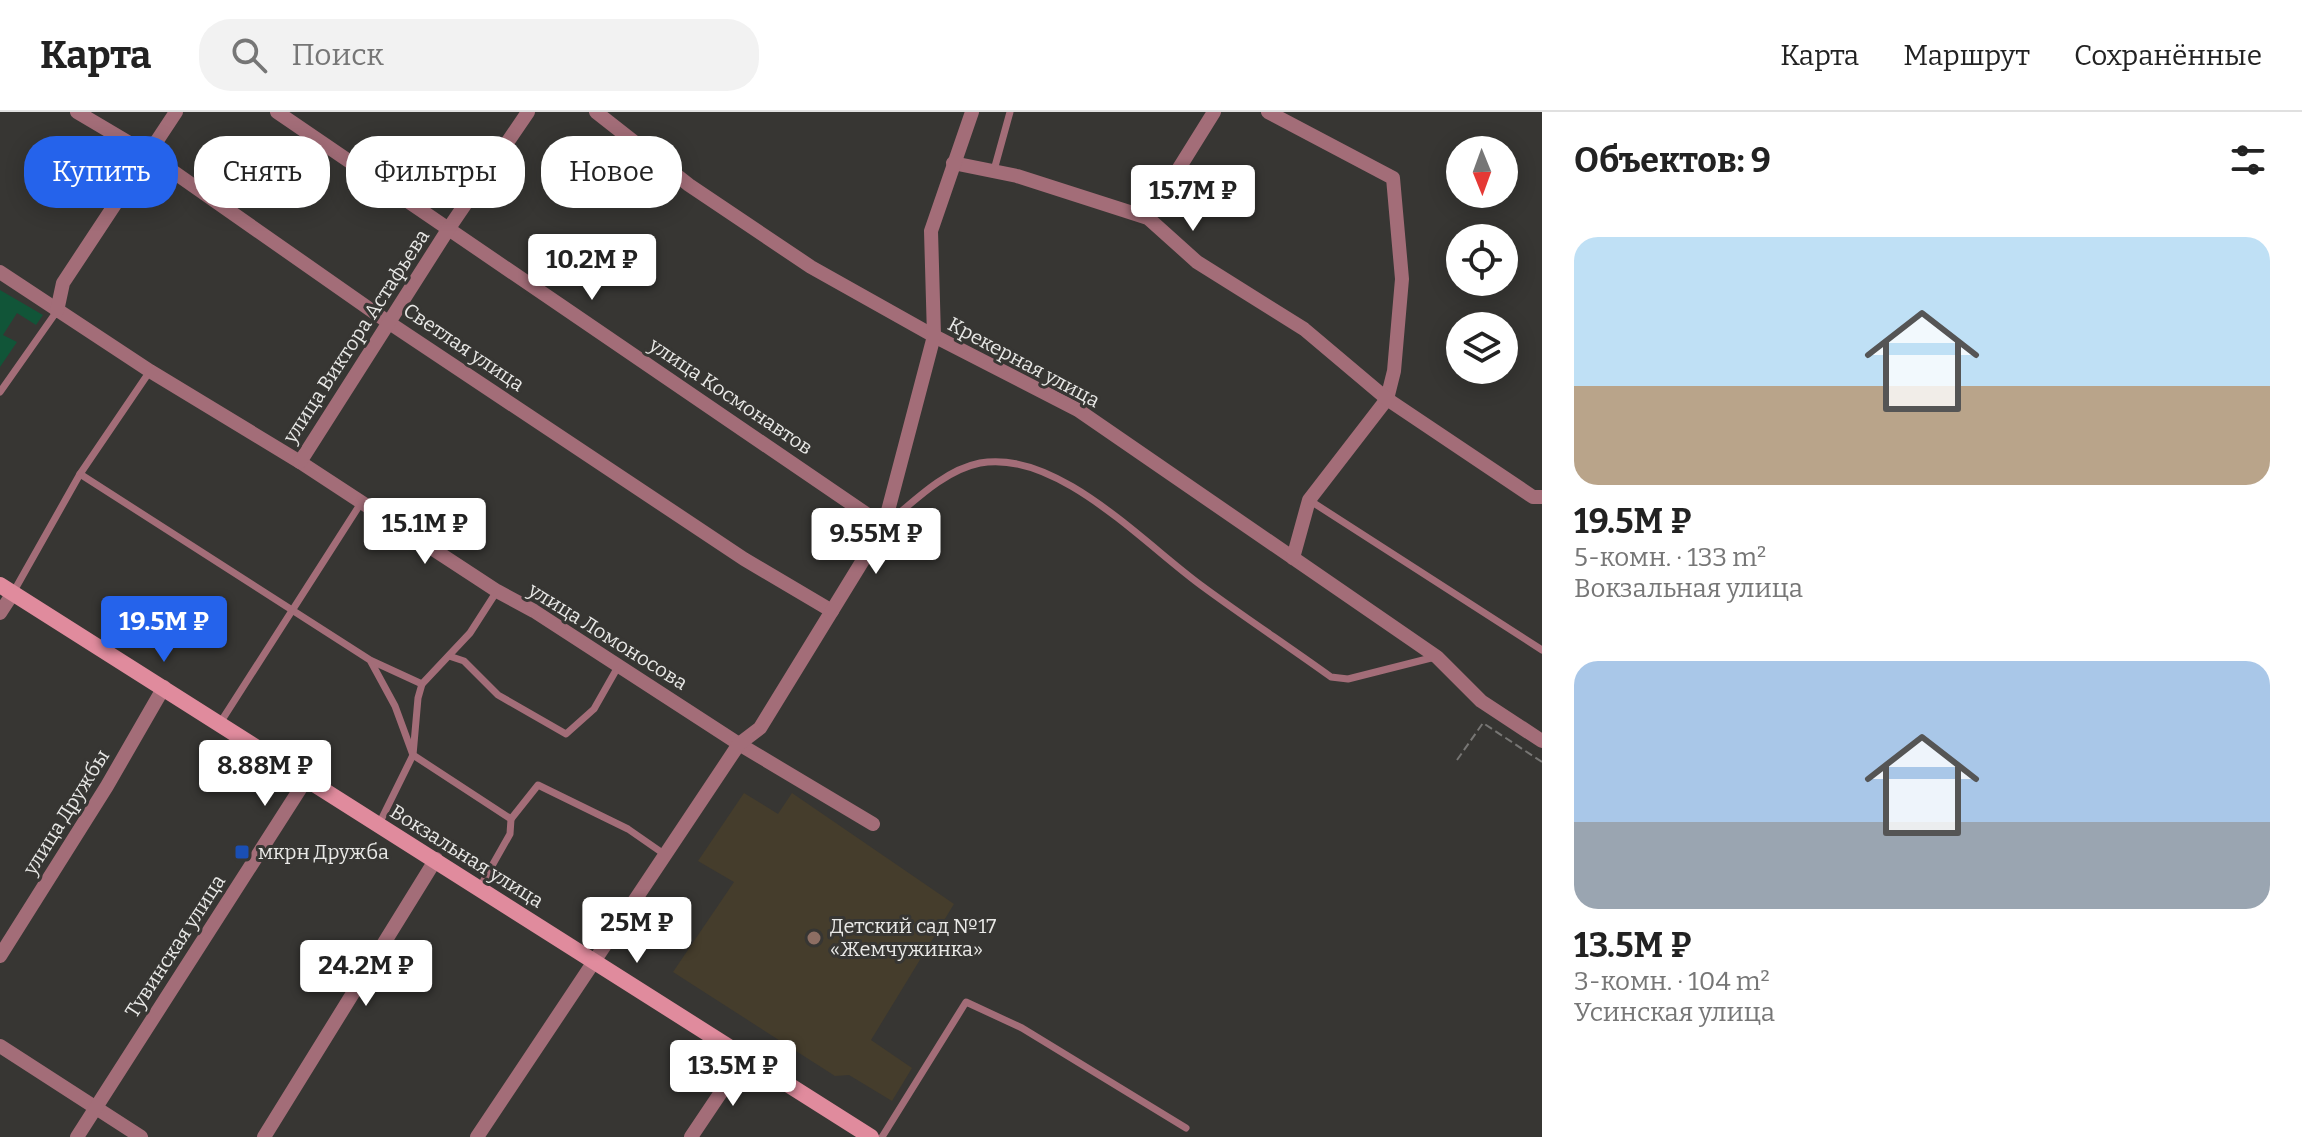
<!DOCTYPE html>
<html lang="ru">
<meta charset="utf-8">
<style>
body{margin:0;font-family:Bitter,serif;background:#f2f2f2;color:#222;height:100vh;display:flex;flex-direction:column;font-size:30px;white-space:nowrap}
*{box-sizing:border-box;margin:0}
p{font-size:26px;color:#767676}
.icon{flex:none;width:44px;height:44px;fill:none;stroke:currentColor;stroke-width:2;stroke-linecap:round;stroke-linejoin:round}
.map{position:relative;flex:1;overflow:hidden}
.drawer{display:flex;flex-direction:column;background:#fff;width:760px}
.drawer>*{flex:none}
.top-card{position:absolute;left:24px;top:24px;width:760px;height:72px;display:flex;gap:16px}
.needle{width:52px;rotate:179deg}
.controls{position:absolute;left:1446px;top:24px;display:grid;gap:16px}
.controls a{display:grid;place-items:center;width:72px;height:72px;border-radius:50%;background:#fff;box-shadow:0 4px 20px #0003;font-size:40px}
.price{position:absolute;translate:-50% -68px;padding:0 18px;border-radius:8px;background:#fff;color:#222;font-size:26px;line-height:52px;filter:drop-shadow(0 2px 4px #0008)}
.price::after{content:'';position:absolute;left:50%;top:48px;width:24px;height:18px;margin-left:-12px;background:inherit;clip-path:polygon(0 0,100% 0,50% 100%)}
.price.active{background:#2563eb;color:#fff}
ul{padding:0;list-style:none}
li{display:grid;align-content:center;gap:16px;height:424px;padding:0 32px}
li span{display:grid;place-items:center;height:248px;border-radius:24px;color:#555}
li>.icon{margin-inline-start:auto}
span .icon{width:144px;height:144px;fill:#fffc;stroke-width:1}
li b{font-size:34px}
h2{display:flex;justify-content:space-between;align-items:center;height:96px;padding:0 32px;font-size:34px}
.tag{padding:0 28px;border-radius:32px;background:#fff;box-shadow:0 4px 20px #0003;font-size:28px;line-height:72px}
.tag.active{background:#2563eb;color:#fff}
header{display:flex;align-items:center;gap:48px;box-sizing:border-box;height:112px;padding:0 40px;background:#fff;border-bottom:2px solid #e0e0e0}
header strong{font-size:38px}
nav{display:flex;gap:44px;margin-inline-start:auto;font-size:28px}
.search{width:560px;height:72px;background:#f2f2f2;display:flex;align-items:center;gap:20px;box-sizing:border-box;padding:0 28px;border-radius:32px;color:#767676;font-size:30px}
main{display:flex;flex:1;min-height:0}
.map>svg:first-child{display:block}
</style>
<header>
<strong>Карта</strong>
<div class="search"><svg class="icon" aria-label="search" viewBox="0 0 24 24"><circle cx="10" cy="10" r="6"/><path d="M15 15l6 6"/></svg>Поиск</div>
<nav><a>Карта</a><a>Маршрут</a><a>Сохранённые</a></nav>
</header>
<main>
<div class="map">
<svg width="1542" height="1025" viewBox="0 0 1542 1025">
<rect width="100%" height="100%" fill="#373633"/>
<polygon fill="#453d2c" points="744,681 778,702 792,681 954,792 871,928 912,956 892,989 849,963 835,964 673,860 734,770 698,749"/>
<polygon fill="#115538" points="0,178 43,203 36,213 17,201 3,223 17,230 0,255"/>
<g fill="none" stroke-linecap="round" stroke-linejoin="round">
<polyline stroke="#777674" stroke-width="2" stroke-dasharray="8 4" stroke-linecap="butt" points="1457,648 1483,611 1542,650"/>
<g stroke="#a36d78" stroke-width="7">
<polyline points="994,58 1010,0"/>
<polyline points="0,280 57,199"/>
<polyline points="80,362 370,548 395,594 413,643 379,712"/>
<polyline points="1309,388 1542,538"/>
<path d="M889,410C915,388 945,358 980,351C1057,337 1144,432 1202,474C1244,505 1288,534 1331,565L1348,567L1435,545"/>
<polyline points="14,479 80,362 150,259"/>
<polyline points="449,544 464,549 498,583 566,622 594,597 619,553"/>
<polyline points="372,549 422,572"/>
<polyline points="220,611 361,391"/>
<polyline points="511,707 538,673 628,717 664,742"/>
<polyline points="480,775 510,722 511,707 413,643 418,586 422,572 470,521 497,479"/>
<polyline points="882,1025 966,890 1022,916 1186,1016"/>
</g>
<g stroke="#a36d78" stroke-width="14">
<polyline points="77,0 148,42 388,210 744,447 832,499"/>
<polyline points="277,0 884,414"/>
<polyline points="596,0 689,73 811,155 934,224 1078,298 1437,545 1481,589 1542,629"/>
<polyline points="1268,0 1393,66 1402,167 1394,259 1387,287 1309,388 1293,446"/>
<polyline points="953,51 1017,64 1148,106 1197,150 1304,217 1387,287 1533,385 1542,385"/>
<polyline points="1148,106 1214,0"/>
<polyline points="0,160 150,259 300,350 497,479 534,499 739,632 873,712"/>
<polyline points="57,199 63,171 176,0"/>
<polyline points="300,350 449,116 528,0"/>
<polyline points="0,501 13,481"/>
<polyline points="0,844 107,674 164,575"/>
<polyline points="0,934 141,1025"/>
<polyline points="77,1025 307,666"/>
<polyline points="264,1025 436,747"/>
<polyline points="477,1025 739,632 760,616 884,414 934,224 931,119 972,0"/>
<polyline points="691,1025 744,946"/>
</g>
<polyline stroke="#e08b9d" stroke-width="16" points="0,473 871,1025"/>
</g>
<rect fill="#1a4fb4" stroke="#373633" stroke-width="3" x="234" y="732" width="16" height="16" rx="4"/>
<circle fill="#8d6e63" stroke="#373633" stroke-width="3" cx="814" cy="826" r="8"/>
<g text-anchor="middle" stroke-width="6" stroke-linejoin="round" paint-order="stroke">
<g font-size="20" fill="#e8e8e6" stroke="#373633">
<text transform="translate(356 224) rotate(-57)" y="7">улица Виктора Астафьева</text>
<text transform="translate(464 235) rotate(34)" y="7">Светлая улица</text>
<text transform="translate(1024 250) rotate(28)" y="7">Крекерная улица</text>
<text transform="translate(731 284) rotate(34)" y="7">улица Космонавтов</text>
<text transform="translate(608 524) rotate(32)" y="7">улица Ломоносова</text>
<text transform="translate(66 700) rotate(-58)" y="7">улица Дружбы</text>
<text transform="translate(467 744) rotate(32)" y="7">Вокзальная улица</text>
<text transform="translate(175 834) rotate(-57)" y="7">Тувинская улица</text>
</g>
<g font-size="20" fill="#e8e8e6" stroke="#373633" text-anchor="start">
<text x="258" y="747">мкрн Дружба</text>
<text x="830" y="821">Детский сад №17<tspan x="830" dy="23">«Жемчужинка»</tspan></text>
</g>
</g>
</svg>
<div class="controls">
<a><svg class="needle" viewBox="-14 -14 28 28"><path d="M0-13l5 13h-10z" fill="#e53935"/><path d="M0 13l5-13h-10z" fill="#767676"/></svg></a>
<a><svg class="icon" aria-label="locate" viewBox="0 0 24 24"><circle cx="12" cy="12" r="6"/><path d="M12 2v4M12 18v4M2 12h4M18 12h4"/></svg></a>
<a><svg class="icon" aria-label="layers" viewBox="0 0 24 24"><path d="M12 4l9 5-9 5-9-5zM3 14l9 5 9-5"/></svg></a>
</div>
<b class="price" style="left:1193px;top:121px">15.7M ₽</b>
<b class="price" style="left:592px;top:190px">10.2M ₽</b>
<b class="price" style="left:425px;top:454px">15.1M ₽</b>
<b class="price" style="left:876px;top:464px">9.55M ₽</b>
<b class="price active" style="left:164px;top:552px">19.5M ₽</b>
<b class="price" style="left:265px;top:696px">8.88M ₽</b>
<b class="price" style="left:637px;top:853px">25M ₽</b>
<b class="price" style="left:366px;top:896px">24.2M ₽</b>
<b class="price" style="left:733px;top:996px">13.5M ₽</b>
<div class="top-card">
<a class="tag active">Купить</a>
<a class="tag">Снять</a>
<a class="tag">Фильтры</a>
<a class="tag">Новое</a>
</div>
</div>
<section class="drawer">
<h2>Объектов: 9<svg class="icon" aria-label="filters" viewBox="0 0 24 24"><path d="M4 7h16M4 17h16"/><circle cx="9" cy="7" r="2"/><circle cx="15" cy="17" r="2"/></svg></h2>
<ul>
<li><span style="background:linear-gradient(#bfe0f5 60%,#b9a48a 0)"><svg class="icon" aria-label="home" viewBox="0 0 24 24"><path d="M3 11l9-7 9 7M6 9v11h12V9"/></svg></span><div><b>19.5M ₽</b><p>5-комн. · 133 m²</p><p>Вокзальная улица</p></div></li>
<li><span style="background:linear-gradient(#a9c7e8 65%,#9aa5b1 0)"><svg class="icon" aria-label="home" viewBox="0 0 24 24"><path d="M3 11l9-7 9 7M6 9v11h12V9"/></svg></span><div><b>13.5M ₽</b><p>3-комн. · 104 m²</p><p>Усинская улица</p></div></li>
</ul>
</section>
</main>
